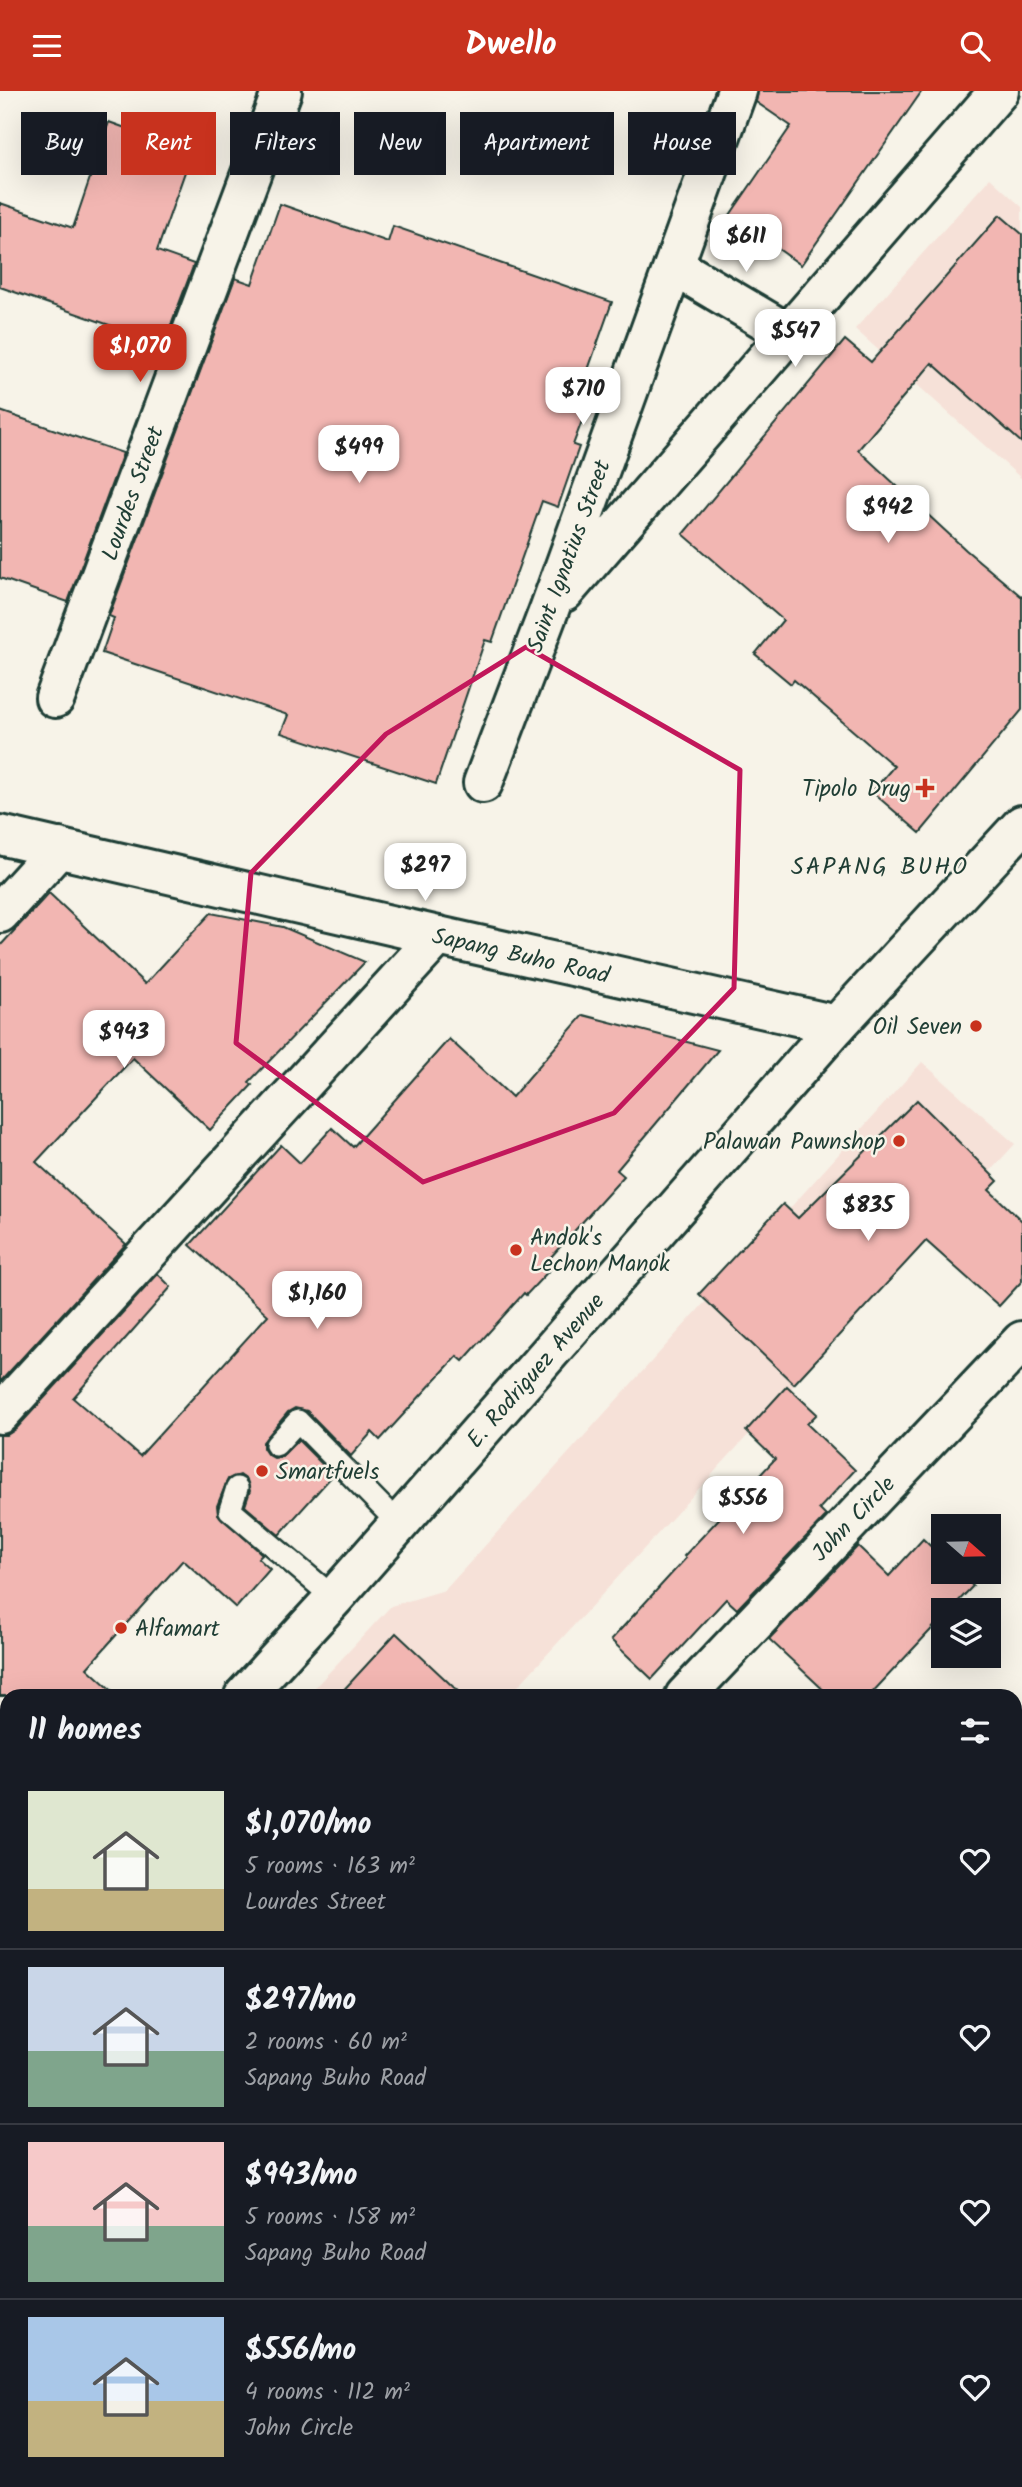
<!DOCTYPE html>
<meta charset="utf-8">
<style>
body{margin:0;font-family:Kalam,sans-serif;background:#20242c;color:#f1f3f6;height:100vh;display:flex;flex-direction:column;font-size:26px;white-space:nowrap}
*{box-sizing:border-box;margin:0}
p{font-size:23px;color:#9ea1a6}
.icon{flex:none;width:38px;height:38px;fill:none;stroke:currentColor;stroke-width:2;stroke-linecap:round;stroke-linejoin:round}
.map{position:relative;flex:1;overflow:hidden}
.sheet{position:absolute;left:0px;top:1598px;width:1022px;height:800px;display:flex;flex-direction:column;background:#171b24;border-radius:21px 21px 0 0;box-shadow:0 7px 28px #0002}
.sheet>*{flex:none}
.hud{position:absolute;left:21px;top:21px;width:980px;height:63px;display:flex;gap:14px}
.needle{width:46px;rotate:110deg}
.buttons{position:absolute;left:931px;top:1423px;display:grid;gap:14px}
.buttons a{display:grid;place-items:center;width:70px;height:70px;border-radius:0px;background:#171b24;box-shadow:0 7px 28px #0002;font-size:35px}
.price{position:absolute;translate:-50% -60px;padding:0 16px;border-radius:14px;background:#fff;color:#222;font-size:23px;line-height:46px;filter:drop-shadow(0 2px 4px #0008)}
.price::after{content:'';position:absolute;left:50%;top:42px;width:21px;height:16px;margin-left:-10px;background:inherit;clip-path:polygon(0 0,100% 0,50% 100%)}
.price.active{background:#c8321e;color:#fff}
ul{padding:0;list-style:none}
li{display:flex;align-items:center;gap:21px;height:175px;padding:0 28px}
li+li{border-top:2px solid #363941}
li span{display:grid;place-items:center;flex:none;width:196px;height:140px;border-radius:0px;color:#555}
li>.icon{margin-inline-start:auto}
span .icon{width:84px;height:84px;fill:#fffc;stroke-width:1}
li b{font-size:30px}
h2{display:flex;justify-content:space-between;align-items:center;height:84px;padding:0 28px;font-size:30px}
.tag{padding:0 24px;border-radius:0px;background:#171b24;box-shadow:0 7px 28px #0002;font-size:24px;line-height:63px}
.tag.active{background:#c8321e;color:#fff}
header{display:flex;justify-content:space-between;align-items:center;height:91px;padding:0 28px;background:#c8321e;color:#fff;font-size:32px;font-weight:700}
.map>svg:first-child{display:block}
</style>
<header><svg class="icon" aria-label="menu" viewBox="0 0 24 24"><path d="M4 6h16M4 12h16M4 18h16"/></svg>Dwello<svg class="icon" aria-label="search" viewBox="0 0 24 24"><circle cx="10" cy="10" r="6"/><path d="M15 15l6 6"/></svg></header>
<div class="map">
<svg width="1022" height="2396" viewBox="0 0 1022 2396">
<rect width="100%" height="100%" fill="#f7f3e8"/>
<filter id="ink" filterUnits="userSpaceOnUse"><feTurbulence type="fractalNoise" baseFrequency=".0143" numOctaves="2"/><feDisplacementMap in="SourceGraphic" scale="14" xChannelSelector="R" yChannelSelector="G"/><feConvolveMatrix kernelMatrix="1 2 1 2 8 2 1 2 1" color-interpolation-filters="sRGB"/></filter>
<g filter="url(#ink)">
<g fill="#f6e1d8">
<polygon points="990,87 1022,116 1022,388 855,238"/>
<polygon points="922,971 1015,1053 509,1605 307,1605 391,1515 445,1499"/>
<polygon points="7,1929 7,2143 0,2150 0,1937"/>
</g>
<g fill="#f2b6b2" stroke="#1f3d34" stroke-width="2">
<polygon points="758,0 922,0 801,174 730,124 791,35 756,11"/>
<polygon points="109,31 192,61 157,160 194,173 164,253 0,196 0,112 73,137"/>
<polygon points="280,113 388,151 393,135 612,211 577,310 588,314 573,354 579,356 558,416 542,410 492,551 485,549 436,693 281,642 288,624 102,562 114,527 109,525 235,187 252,193"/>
<polygon points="1000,124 1022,143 1022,352 932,272 858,359 966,459 1022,506 1022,619 920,742 872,701 894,675 794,589 791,593 755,563 783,529 683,443 845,249 871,271"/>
<polygon points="0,320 123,362 68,511 0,487"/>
<polygon points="49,802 145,893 211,822 283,836 365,871 249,991 252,994 210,1039 133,967 36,1071 126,1153 0,1291 0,855"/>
<polygon points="583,924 718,959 617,1079 624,1085 550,1167 556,1172 526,1204 524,1202 463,1270 457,1265 380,1349 372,1341 351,1365 307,1320 295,1317 288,1321 263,1351 263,1357 267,1363 274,1367 281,1366 298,1349 333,1384 279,1444 245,1415 250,1400 247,1389 240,1384 228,1388 217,1415 218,1423 262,1463 258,1467 270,1478 236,1517 183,1469 87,1577 118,1605 0,1605 0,1344 7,1344 16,1338 158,1183 171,1196 73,1307 140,1365 268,1224 190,1154 281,1054 300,1072 332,1037 353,1056 449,948 512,1006"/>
<polygon points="917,1009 998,1090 989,1099 1022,1130 1022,1190 999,1215 926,1150 794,1293 699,1203 783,1113 798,1127"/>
<polygon points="787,1295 817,1323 807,1333 855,1379 819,1418 826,1425 737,1518 726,1508 652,1588 611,1549 686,1467 684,1465 775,1368 746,1340"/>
<polygon points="923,1448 943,1467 943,1480 958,1480 973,1495 950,1519 943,1519 943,1526 869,1605 830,1605 769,1548 858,1455 889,1485"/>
<polygon points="396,1542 463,1605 338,1605"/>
</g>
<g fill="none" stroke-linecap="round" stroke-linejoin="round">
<g stroke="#1f3d34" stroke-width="26">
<g id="service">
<polyline points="276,1354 298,1330 399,1433"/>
<polyline points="237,1397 230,1419 334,1507"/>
</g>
</g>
<g stroke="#1f3d34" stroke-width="44">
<g id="minor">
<polyline points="674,175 787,242"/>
<polyline points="564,501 999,0"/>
<polyline points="55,607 282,0"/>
<polyline points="483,692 549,519 737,0"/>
<polyline points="0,822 59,757"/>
<polyline points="0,1323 438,845"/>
<polyline points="685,1605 1022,1250"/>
<polyline points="1015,1703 1022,1690"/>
<polyline points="1015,2183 1022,2186"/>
<polyline points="383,2390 389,2396"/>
<polyline points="815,2390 831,2396"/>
<polyline points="659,2396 663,2390"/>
</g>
</g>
<g stroke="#1f3d34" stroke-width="44">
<polyline id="tertiary" points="0,744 438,845 837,934"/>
</g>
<g stroke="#1f3d34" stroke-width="44">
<g id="primary">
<polyline points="244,1605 334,1507 837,934 1022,734"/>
<polyline points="0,1870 7,1862"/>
</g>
</g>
<use href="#service" stroke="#f7f3e8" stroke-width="21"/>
<use href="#minor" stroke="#f7f3e8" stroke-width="38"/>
<use href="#tertiary" stroke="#f7f3e8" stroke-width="38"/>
<use href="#primary" stroke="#f7f3e8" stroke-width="38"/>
</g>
</g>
<path fill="none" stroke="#c2185b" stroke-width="5" stroke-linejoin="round" d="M526,556L740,679L734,897L614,1022L423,1091L236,952L251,782L386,643Z"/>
<g fill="#c8321e" stroke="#f7f3e8" stroke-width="2.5">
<path d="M921.5 686.5h7v7h7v7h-7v7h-7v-7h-7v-7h7z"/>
<circle cx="976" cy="935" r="7"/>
<circle cx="899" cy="1050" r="7"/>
<circle cx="516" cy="1159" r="7"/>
<circle cx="262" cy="1380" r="7"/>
<circle cx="121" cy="1537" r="7"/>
</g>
<g text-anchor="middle" stroke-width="5" stroke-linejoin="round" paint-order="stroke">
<g font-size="23" fill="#1f3d34" stroke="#f7f3e8">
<text transform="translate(132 402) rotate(-70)" y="8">Lourdes Street</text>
<text transform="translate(568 465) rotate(-70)" y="8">Saint Ignatius Street</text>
<text transform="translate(521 864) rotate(13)" y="8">Sapang Buho Road</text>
<text transform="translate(535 1279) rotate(-49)" y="8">E. Rodriguez Avenue</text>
<text transform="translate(853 1427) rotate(-46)" y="8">John Circle</text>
</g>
<g font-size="23" fill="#1f3d34" stroke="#f7f3e8" text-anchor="end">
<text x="911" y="705">Tipolo Drug</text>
<text x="962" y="943">Oil Seven</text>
<text x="885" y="1058">Palawan Pawnshop</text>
<text x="530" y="1154" text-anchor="start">Andok's<tspan x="530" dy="26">Lechon Manok</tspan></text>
<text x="276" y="1388" text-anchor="start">Smartfuels</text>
<text x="135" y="1545" text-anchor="start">Alfamart</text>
</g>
<g font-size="24" letter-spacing="2" fill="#1f3d34" stroke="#f7f3e8">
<text x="880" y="783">SAPANG BUHO</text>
</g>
</g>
</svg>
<div class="buttons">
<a><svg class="needle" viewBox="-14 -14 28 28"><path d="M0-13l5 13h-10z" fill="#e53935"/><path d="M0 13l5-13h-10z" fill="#9ea1a6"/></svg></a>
<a><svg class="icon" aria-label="layers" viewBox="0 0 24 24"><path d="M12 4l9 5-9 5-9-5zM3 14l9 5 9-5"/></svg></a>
</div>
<b class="price" style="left:746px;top:183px">$611</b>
<b class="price" style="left:795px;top:278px">$547</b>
<b class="price active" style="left:140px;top:293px">$1,070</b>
<b class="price" style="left:583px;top:336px">$710</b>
<b class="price" style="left:359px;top:394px">$499</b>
<b class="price" style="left:888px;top:454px">$942</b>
<b class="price" style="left:425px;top:812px">$297</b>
<b class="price" style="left:124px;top:979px">$943</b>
<b class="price" style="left:868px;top:1152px">$835</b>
<b class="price" style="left:317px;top:1240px">$1,160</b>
<b class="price" style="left:743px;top:1445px">$556</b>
<div class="hud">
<a class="tag">Buy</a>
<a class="tag active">Rent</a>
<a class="tag">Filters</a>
<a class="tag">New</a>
<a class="tag">Apartment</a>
<a class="tag">House</a>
</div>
<section class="sheet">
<h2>11 homes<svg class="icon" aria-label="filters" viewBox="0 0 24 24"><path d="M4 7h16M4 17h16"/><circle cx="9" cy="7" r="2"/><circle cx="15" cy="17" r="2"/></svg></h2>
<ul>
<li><span style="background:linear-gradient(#dfe7d0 70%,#c2b280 0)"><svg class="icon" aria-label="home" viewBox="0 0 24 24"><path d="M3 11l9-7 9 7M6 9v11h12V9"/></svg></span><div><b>$1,070/mo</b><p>5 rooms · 163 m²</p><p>Lourdes Street</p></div><svg class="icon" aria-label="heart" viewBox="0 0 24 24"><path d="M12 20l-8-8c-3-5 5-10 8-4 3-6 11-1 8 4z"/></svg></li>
<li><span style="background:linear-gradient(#c9d6e8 60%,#7fa58c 0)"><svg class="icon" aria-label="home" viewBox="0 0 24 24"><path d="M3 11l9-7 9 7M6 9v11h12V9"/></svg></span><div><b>$297/mo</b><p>2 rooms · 60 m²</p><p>Sapang Buho Road</p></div><svg class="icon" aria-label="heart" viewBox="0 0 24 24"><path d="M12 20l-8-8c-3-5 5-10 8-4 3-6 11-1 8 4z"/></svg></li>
<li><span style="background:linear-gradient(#f6c9c9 60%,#7fa58c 0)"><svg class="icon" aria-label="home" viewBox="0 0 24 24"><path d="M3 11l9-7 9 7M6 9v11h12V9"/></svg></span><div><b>$943/mo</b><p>5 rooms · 158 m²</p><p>Sapang Buho Road</p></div><svg class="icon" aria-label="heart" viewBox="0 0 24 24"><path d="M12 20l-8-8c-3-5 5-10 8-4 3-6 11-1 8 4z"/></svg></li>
<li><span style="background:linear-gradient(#a9c7e8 60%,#c2b280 0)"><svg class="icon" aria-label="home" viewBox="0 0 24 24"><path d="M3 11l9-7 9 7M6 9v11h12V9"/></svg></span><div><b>$556/mo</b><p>4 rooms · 112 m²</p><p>John Circle</p></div><svg class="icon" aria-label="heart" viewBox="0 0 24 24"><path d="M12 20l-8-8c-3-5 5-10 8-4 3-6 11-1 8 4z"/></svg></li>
</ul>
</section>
</div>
